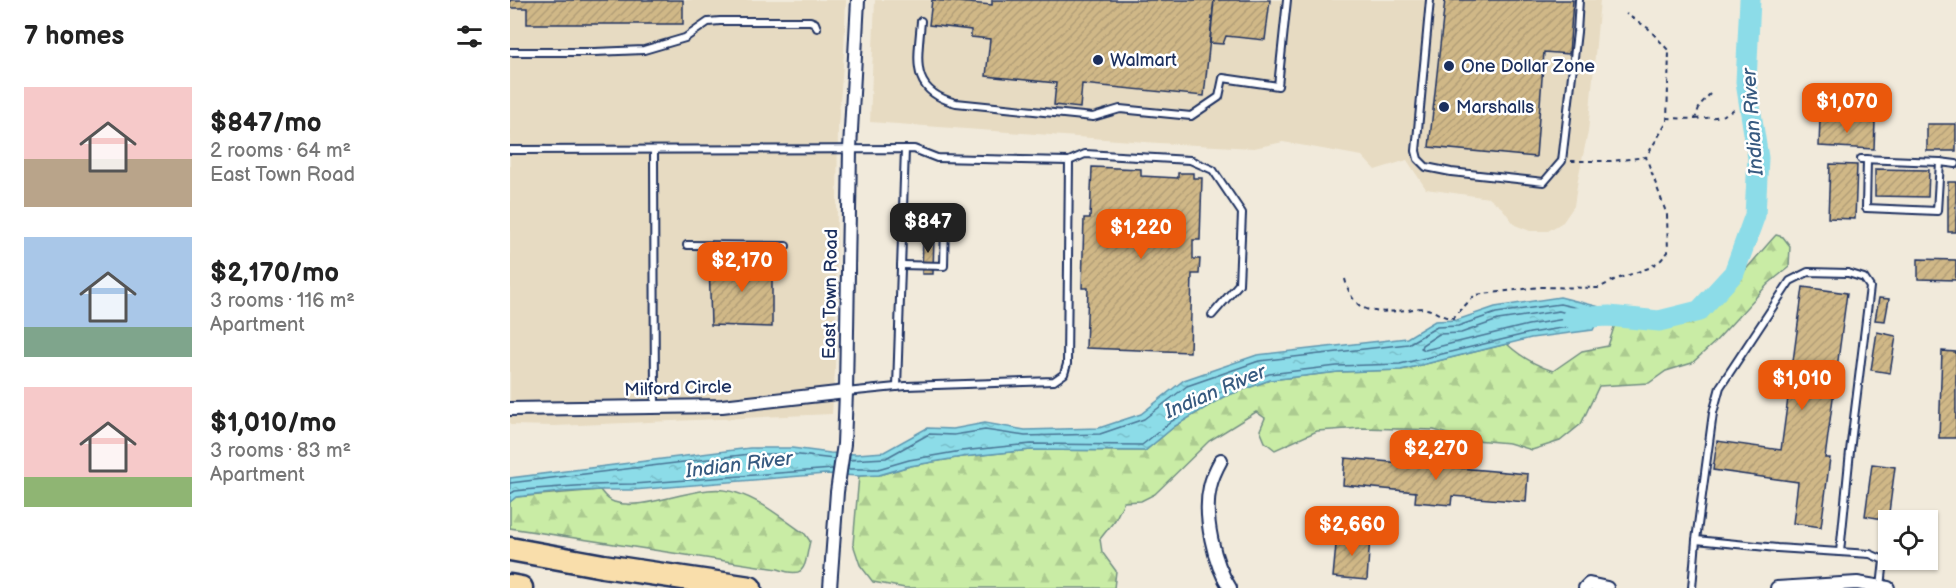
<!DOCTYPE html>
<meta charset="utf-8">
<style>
body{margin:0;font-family:"Balsamiq Sans",sans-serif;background:#f6f6f6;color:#222;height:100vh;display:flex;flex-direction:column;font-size:22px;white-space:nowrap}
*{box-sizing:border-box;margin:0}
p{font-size:20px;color:#767676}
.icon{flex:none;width:33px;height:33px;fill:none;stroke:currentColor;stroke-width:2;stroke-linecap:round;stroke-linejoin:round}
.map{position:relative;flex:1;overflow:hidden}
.drawer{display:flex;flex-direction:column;background:#fff;width:510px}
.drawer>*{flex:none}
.controls{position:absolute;left:1368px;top:510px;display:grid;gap:12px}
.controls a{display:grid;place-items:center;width:60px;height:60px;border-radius:0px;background:#fff;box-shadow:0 2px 4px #0004;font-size:30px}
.price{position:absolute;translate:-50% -51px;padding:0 14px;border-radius:12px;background:#ea580c;color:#fff;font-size:20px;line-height:39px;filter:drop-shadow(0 2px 3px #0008)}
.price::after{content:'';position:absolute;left:50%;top:36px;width:18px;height:14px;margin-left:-9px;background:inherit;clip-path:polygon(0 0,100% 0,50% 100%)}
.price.active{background:#222;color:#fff}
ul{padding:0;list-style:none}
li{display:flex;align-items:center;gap:18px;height:150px;padding:0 24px}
li span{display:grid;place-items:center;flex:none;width:168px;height:120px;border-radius:0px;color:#555}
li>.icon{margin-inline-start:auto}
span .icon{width:72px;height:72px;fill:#fffc;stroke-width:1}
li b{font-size:26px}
h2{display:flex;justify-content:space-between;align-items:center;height:72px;padding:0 24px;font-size:26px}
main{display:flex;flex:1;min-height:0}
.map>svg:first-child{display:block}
</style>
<main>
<section class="drawer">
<h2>7 homes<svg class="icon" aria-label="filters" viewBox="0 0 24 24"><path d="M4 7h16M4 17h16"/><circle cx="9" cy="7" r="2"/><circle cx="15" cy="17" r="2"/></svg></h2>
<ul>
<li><span style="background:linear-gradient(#f6c9c9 60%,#b9a48a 0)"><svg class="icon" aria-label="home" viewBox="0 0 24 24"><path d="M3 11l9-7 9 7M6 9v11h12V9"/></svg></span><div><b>$847/mo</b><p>2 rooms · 64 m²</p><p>East Town Road</p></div></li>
<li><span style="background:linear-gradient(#a9c7e8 75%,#7fa58c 0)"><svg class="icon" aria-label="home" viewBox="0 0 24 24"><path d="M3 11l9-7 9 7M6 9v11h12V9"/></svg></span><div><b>$2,170/mo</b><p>3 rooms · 116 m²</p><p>Apartment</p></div></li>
<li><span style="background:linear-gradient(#f6c9c9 75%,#8fb573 0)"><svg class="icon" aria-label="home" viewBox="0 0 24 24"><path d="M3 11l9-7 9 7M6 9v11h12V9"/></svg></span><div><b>$1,010/mo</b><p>3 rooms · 83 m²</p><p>Apartment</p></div></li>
</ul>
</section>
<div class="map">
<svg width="1446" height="588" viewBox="0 0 1446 588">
<defs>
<pattern id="forest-firs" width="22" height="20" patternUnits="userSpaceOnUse" patternTransform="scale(1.5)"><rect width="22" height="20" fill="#c9eca5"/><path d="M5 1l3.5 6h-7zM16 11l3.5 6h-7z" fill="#accb90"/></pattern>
<pattern id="water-ripples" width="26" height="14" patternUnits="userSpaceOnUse" patternTransform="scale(1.5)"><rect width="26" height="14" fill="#8cdce8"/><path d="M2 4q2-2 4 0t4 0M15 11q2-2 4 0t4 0" fill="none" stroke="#78bdc9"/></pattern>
<pattern id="building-hatch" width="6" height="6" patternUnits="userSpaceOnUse" patternTransform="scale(1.5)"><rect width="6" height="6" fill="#d0b887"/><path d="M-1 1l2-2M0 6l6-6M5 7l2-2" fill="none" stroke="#b29e77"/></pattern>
</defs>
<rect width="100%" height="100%" fill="#f1eadb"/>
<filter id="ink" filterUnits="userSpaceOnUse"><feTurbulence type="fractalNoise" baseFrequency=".0167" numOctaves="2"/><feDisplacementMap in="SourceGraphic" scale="12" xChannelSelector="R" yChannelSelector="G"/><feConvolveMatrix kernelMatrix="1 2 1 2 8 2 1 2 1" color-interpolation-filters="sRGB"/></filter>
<g filter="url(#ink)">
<g fill="#e7dbc2">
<polygon points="0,0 336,0 334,52 328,127 325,371 322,414 45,426 0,425"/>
<polygon points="365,0 1090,0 1078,132 1068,179 1064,206 1053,222 1038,231 1020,231 1005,225 992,208 979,198 916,189 897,160 865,170 852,156 773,142 744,148 649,143 360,122"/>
</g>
<g fill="url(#forest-firs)" stroke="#728e82" stroke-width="1.5">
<path d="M1266,235L1273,237L1280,246L1279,267L1258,284L1204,343L1182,363L1156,371L1139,383L1089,386L1071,424L1050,441L1022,450L999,443L954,439L924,430L852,428L807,431L765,450L755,442L750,430L755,418L746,412L699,441L645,494L631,501L614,502L605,520L590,539L592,552L606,571L604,588H395L363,582L350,565L343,544L349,476L369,475L400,466L452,457L521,450L635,451L665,426L713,397L760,380L828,372L891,370L997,344C1011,357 1025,365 1043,371L1072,351L1098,346L1104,327L1114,313C1123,313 1133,311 1142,312C1154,314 1171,321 1183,317C1204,311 1249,253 1266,235Z"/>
<path d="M90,490C94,495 97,500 104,502C133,512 181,486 214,490C244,494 270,517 295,534L300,541C294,565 298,580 268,569L0,528V502L6,497Z"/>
</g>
<polygon fill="url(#water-ripples)" stroke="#5f97b1" stroke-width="1.5" points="1050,297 1094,308 1083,330 1021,338 891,370 828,372 760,380 713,397 665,426 635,451 521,450 452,457 400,466 369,475 349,476 315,474 123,490 90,490 51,492 6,497 0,502 0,478 240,448 282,448 320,453 347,454 374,452 417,428 443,429 475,423 515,430 589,428 631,414 674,380 747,355 897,338 925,321 947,320 985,307"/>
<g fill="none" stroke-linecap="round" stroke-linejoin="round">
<g stroke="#487495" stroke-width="1.5">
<polygon points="1049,311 1060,314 1061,318 1018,325 915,350 911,348 912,345 929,334 951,333 988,320"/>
<polyline points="338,469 368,469 399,460 451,451 521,444 632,445 662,421 710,392 759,374 827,366 890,364 1020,333 1077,324 1083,313 1081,311 1050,304 986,313 948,326 927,327 898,344 749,361 677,386 634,419 590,434 515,436 475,430 444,435 419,434 376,458 339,460"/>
<polyline points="0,483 240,454 281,454 324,459"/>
<path d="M0,494L5,491C45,487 83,484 123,484L323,469"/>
</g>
<polyline stroke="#8cdce8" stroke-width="21" points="1062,318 1099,316 1149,321 1189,311 1224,273 1245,215 1248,158 1236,82 1240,0"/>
</g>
<g fill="url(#building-hatch)" stroke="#1b2f5e" stroke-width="1.5">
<polygon points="0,0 173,0 173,24 17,24 17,8 0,8"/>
<polygon points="422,0 482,5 482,0 704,0 694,96 572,84 570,108 544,105 546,83 476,76 480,39 461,37 461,30 419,25"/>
<polygon points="704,0 760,0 755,40 716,36 713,44 700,43"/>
<polygon points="935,0 1063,0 1059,54 1034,52 1026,157 919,147"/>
<polygon points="1310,119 1365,122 1364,149 1309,146"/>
<rect x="1417" y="124" width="29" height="27"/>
<polygon points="1320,164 1347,165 1345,219 1318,218"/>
<polygon points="582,167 631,169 631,176 668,178 668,173 683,173 683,178 692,178 690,240 683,240 683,259 690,259 689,274 682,274 680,352 576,348 578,288 572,288 574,218 580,218"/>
<polygon points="1365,169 1419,170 1418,197 1365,196"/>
<rect x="1438" y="182" width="8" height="50"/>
<polygon points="413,234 424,234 423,274 412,274"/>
<polygon points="228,259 262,259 262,327 201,325 199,262 228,263"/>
<polygon points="1408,259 1446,260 1446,280 1408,279"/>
<polygon points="1293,287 1337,293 1315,458 1320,458 1311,527 1283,523 1288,482 1203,470 1207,441 1271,450"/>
<polygon points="1369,298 1379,299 1375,321 1365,320"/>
<polygon points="1367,332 1386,336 1380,373 1361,370"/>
<polygon points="1432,351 1446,352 1446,438 1429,438"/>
<polygon points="835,458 1018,474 1016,502 942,496 941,505 905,502 906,492 833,485"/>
<polygon points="1362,464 1385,467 1378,520 1355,516"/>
<polygon points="827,534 860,537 857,580 823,577"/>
</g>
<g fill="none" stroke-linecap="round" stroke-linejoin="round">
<g stroke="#1b2f5e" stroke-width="10">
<g id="service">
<polyline points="920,0 906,151 908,159 916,167 941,172 1034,182 1052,161 1067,32 1069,0"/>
<path d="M411,21C408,61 399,91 446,103L583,117L610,109L681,116L709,97L713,78L768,86L777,0"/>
<polyline points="0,52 84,52 134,50 175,38 198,22 210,21 300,21 305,23 307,28"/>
<polyline points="0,150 404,149 427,158 559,161 557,364 554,374 544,381 396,386 336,392"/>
<polyline points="144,151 145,408"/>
<polyline points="1351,159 1430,162 1446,164"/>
<polyline points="1357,159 1356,208 1427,211 1430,162"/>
<polyline points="559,161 575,154 680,160 703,170 732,213 729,284 702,315"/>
<polyline points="177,245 276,246"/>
<polyline points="391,265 434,266 435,222 392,221"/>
<polyline points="387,387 395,149"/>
<polyline points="1186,540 1267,548 1360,554 1374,560 1371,587"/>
<polyline points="1182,588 1186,540 1203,413 1210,387 1280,281 1298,272 1338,273 1354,278 1360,287 1340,451 1330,552"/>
</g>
</g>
<g stroke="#1b2f5e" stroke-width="16">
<g id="minor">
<polyline points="0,409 212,406 336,392"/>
<path d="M711,460C706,469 702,477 700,487C693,516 704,564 720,588"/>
<polyline points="320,588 327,492 334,444 336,392 340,149 348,0"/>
<polyline points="1075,588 1079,584 1097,588"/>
<polyline points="1267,588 1347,583 1378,588"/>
</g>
</g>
<g stroke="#1b2f5e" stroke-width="27">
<g id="motorway">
<polyline points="0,549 93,566 240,588"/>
<polyline points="0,586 11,588"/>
</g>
</g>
<g stroke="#1b2f5e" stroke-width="2" stroke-dasharray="4.5 4.5" stroke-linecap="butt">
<polyline points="1157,118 1185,119 1190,105 1200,94"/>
<path d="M1185,119C1200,117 1215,119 1226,107"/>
<polyline points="1061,161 1101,161 1136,157 1157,122 1159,51 1138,28 1116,14"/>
<path d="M835,279C844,316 865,313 898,310C903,309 911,307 917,309C926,311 932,318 943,318L965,295L1030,287L1089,288L1104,280L1139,268L1151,260L1158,252L1157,215L1136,157"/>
</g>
<use href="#service" stroke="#fff" stroke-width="6"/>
<use href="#minor" stroke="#fff" stroke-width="12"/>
<use href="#motorway" stroke="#f9deab" stroke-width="22"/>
</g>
</g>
<g fill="#1b2f5e" stroke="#fff" stroke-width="2">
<circle cx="588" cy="60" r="6"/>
<circle cx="939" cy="66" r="6"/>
<circle cx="934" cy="107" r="6"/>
</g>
<g text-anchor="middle" stroke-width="5" stroke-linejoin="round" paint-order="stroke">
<g font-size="18" fill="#1b2f5e" stroke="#fff" text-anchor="start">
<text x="600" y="66">Walmart</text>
<text x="951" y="72">One Dollar Zone</text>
<text x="946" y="113">Marshalls</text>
</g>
<g font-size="18" fill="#1b2f5e" stroke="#fff">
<text transform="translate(320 294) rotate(-89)" y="6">East Town Road</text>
<text transform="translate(168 388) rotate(-2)" y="6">Milford Circle</text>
</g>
<g font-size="20" font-style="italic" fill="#375a80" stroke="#fff">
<text transform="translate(1242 122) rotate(-94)" y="7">Indian River</text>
<text transform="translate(705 391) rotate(-23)" y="7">Indian River</text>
<text transform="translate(229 464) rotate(-7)" y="7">Indian River</text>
</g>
</g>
</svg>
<div class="controls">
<a><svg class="icon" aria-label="locate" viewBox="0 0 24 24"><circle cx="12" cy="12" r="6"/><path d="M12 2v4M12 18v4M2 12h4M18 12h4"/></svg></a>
</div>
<b class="price" style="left:1337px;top:134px">$1,070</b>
<b class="price active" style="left:418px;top:254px">$847</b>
<b class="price" style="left:631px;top:260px">$1,220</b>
<b class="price" style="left:232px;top:293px">$2,170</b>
<b class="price" style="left:1292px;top:411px">$1,010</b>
<b class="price" style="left:926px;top:481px">$2,270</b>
<b class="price" style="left:842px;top:557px">$2,660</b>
</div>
</main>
